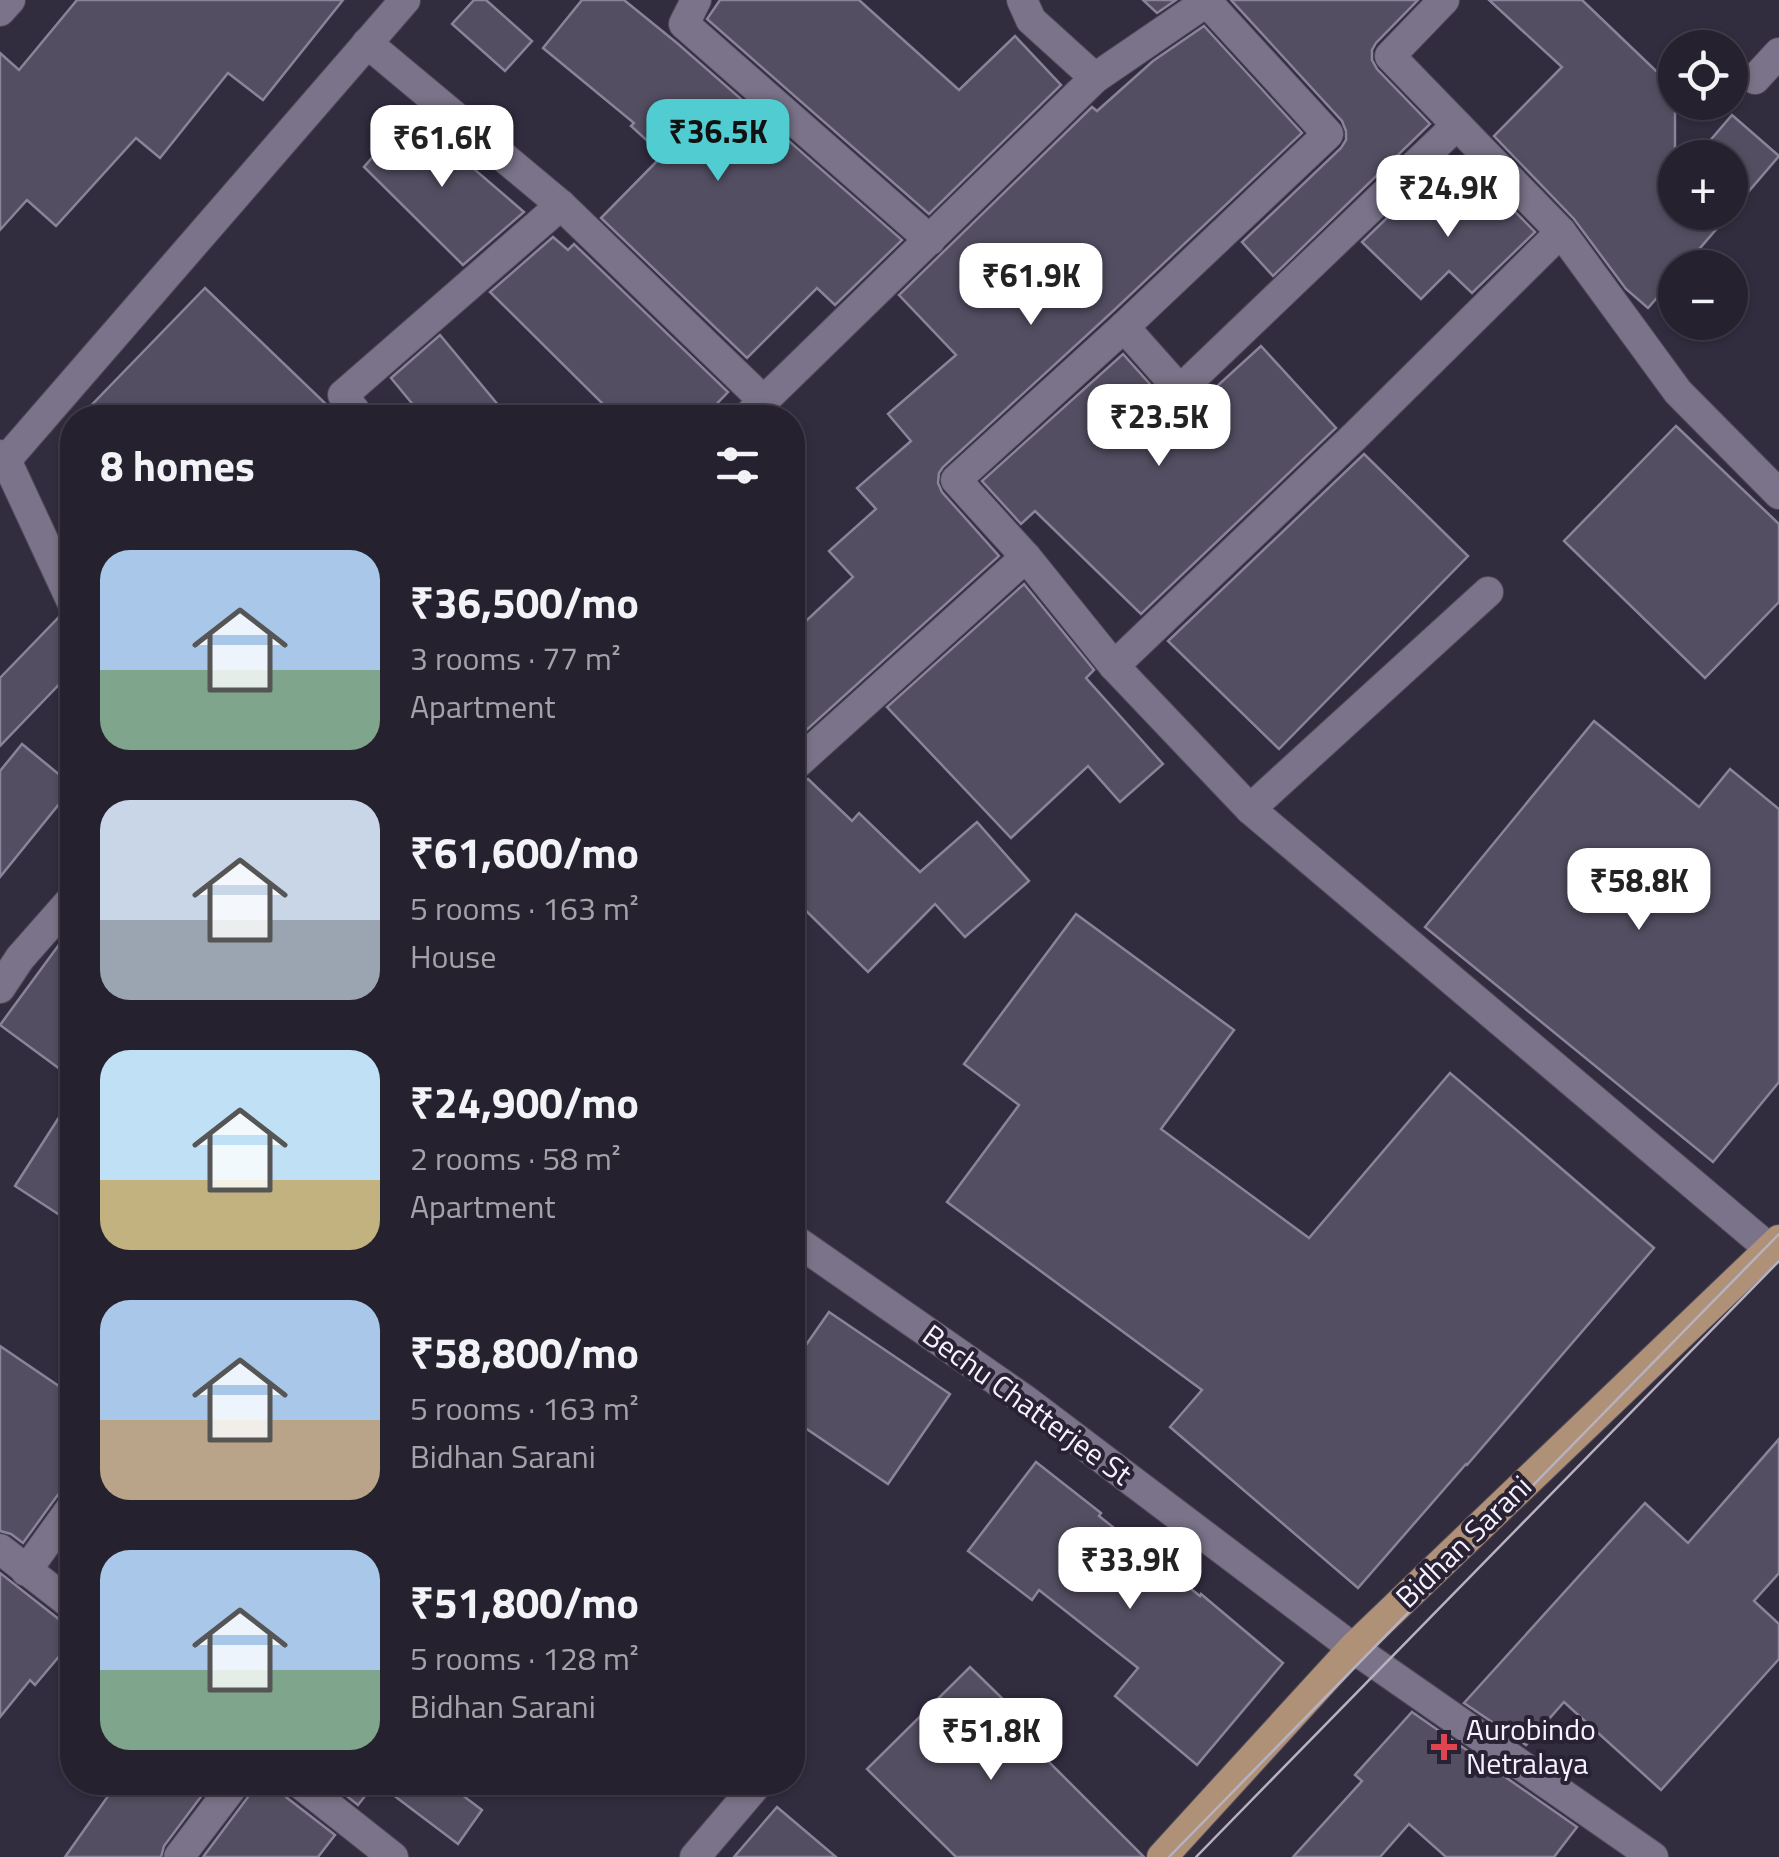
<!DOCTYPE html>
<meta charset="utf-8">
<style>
body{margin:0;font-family:"Titillium Web",sans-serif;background:#2e2937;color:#f1f3f6;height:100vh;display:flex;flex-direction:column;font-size:38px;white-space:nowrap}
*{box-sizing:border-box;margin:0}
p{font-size:32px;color:#a4a3aa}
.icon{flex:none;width:55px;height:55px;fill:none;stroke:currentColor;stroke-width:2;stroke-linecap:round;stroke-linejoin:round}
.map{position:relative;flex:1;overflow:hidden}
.side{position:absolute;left:60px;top:405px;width:745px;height:1390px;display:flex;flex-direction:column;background:#26212f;border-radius:40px;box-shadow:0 2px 8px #0004,0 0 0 2px #423e4b}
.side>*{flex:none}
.buttons{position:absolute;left:1658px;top:30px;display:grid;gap:20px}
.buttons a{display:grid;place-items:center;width:90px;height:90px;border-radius:50%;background:#26212f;box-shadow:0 2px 8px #0004,0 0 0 2px #423e4b;font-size:50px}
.price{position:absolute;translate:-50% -85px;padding:0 22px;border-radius:20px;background:#fff;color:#222;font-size:32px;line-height:65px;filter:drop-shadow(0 2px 5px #0008)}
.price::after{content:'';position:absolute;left:50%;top:60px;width:30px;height:22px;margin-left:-15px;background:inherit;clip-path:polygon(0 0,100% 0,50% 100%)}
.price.selected{background:#51ccd1;color:#111}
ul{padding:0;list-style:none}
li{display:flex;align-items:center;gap:30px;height:250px;padding:0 40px}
li span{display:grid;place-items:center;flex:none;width:280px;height:200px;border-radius:30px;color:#555}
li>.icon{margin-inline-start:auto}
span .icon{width:120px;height:120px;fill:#fffc;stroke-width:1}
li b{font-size:42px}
h2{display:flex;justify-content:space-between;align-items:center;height:120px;padding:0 40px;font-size:42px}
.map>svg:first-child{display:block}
</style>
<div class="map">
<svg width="1779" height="1857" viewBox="0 0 1779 1857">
<rect width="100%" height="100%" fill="#322c3f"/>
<g fill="#544e62" stroke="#8a839a" stroke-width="2.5">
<polygon points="77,0 343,0 263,100 228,73 160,158 136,138 56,226 27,200 0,230 0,53 19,70"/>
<polygon points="474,0 486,0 532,41 505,71 452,24"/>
<polygon points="582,0 624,0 677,43 902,240 835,305 817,288 747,358 601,218 663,155 631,126 634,123 543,48"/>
<polygon points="720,0 859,0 959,90 1015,36 1061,85 929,214 707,19"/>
<polygon points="1143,0 1176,0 1157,13"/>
<polygon points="1231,0 1418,0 1376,43 1372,50 1372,60 1377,69 1430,124 1273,276 1242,242 1341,148 1346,140 1346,131 1342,121"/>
<polygon points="1489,0 1582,0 1675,89 1675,212 1730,212 1730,158 1695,158 1732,115 1779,156 1683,268 1675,268 1675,277 1648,308 1626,289 1574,219 1494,136 1562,67"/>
<polygon points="1204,26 1302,133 1111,313 943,467 939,473 938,483 942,492 999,556 802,734 792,724 792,634 853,577 829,551 876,509 857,488 911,441 888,414 956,355 899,295 1092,107 1097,111 1153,61"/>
<polygon points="410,114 524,212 463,265 364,167"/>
<polygon points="1488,184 1535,232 1472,293 1449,271 1421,299 1362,242 1419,187 1452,220"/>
<polygon points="553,237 568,250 574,244 728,392 703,418 617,418 490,292"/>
<polygon points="205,288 328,406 336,418 79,418"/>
<polygon points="440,335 509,418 424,418 391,378"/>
<polygon points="1261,346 1336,428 1141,614 1035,511 1021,524 982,481 1123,354 1167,403 1175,408 1188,406 1191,410"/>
<polygon points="1676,426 1779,524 1779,602 1705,678 1564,541"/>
<polygon points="1364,454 1468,556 1279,749 1168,641"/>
<polygon points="1024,584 1094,670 1086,678 1163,764 1120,802 1088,766 1011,838 887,707"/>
<polygon points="60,616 72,620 72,671 0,746 0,678"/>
<polygon points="1594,721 1699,807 1730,769 1779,809 1779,1082 1713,1162 1425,927"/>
<polygon points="22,744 72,785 72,788 0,877 0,771"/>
<polygon points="808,779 852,821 859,813 920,872 977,822 1029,881 965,937 935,904 868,972 792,897 792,786"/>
<polygon points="1076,914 1234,1030 1161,1129 1309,1238 1450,1073 1654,1248 1467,1465 1466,1464 1358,1588 1170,1427 1202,1390 947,1202 1019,1105 964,1064"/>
<polygon points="72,927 72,1078 0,1025"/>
<polygon points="72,1097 72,1223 15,1186"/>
<polygon points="829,1312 950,1394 888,1484 792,1419 792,1365"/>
<polygon points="0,1346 72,1395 72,1479 57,1496 23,1543 11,1534 0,1531"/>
<polygon points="1779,1439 1779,1573 1754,1601 1779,1624 1779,1659 1661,1790 1564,1702 1526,1745 1464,1703 1645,1503 1688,1543"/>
<polygon points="1036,1462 1101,1513 1099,1516 1200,1596 1201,1594 1283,1663 1197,1765 1115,1696 1138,1668 1039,1590 1032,1600 968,1551"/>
<polygon points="0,1573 60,1620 72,1623 72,1641 35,1685 30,1680 0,1717"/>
<polygon points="970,1667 1044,1739 1035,1748 1144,1857 956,1857 867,1769"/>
<polygon points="1412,1712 1577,1827 1554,1857 1446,1857 1409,1824 1380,1857 1293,1857 1362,1781 1355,1775"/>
<polygon points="118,1782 212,1782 164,1846 161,1857 65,1857"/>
<polygon points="254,1782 280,1782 281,1790 286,1797 335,1835 318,1857 203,1857 251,1793"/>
<polygon points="329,1782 376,1782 358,1805"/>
<polygon points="376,1782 445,1782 482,1810 458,1844"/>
<polygon points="777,1807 836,1857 734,1857"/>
</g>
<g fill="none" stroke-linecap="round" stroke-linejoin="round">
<g stroke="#4f4959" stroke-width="32">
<g id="minor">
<polyline points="696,0 684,24 930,240"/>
<polyline points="1022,0 1031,20 1095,78"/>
<polyline points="1444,0 1390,56 1561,232 1678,392 1779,494"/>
<polyline points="1207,2 1328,134 1124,327 956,480 1026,557 1114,666 1250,809 1771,1250"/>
<polyline points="0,11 10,0"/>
<polyline points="367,43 561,205 764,401"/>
<polyline points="1755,79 1779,53"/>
<polyline points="1124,327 1180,390 1457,125"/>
<polyline points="360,418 343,395 561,205"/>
<polyline points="746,418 1095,78 1209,0"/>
<polyline points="0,455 6,460 72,602"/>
<polyline points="0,467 405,0"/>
<polyline points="1114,666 1356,435 1561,232"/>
<polyline points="792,768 1026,557"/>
<polyline points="1250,809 1488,592"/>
<polyline points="0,988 20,958 72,899"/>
<polyline points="792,1238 1025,1400 1353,1648 1653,1857"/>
<polyline points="0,1549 72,1605"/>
<polyline points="26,1571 72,1507"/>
<polyline points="298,1782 393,1857"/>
<polyline points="179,1857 236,1782"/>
<polyline points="695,1857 759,1782"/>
</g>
</g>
<g stroke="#4f4959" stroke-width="32">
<polyline id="major" points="1162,1857 1353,1648 1779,1240"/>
</g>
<use href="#minor" stroke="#7a7389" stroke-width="30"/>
<use href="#major" stroke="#af9177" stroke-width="30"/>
<g stroke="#b7b2c1" stroke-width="2.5">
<polyline points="1169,1857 1779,1234"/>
<polyline points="1196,1857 1779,1261"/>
</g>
</g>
<path fill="#e0444e" stroke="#282234" stroke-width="4" d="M1439 1732h10v10h10v10h-10v10h-10v-10h-10v-10h10z"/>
<g text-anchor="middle" stroke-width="8" stroke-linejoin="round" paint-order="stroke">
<g font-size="30" fill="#f5f1fe" stroke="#282234">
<text transform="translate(1027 1405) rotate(36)" y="10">Bechu Chatterjee St</text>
<text transform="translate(1464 1542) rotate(-44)" y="10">Bidhan Sarani</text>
</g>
<g font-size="30" fill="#f5f1fe" stroke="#282234" text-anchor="start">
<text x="1466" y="1740">Aurobindo<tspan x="1466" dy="34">Netralaya</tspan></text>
</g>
</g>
</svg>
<div class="buttons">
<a><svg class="icon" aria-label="locate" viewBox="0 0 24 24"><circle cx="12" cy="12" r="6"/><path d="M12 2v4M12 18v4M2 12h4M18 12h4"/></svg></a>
<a>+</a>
<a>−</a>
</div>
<b class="price selected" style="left:718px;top:184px">₹36.5K</b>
<b class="price" style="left:442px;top:190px">₹61.6K</b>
<b class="price" style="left:1448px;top:240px">₹24.9K</b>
<b class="price" style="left:1031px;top:328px">₹61.9K</b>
<b class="price" style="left:1159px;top:469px">₹23.5K</b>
<b class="price" style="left:1639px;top:933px">₹58.8K</b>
<b class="price" style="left:1130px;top:1612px">₹33.9K</b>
<b class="price" style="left:991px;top:1783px">₹51.8K</b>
<section class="side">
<h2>8 homes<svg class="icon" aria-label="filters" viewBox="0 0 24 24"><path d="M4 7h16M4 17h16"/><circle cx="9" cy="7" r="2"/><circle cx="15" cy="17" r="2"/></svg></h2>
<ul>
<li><span style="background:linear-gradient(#a9c7e8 60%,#7fa58c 0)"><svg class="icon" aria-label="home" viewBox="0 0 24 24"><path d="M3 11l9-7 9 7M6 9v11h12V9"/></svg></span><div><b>₹36,500/mo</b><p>3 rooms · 77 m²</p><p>Apartment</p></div></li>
<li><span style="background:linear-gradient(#c9d6e8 60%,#9aa5b1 0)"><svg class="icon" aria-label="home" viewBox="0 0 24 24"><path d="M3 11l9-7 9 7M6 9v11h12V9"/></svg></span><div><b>₹61,600/mo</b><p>5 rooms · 163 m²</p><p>House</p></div></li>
<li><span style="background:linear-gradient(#bfe0f5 65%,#c2b280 0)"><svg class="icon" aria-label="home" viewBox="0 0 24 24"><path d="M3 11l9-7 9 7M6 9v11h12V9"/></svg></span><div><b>₹24,900/mo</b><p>2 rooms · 58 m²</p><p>Apartment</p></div></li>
<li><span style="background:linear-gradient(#a9c7e8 60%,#b9a48a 0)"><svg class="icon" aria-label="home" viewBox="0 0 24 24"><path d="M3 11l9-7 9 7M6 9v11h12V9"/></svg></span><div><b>₹58,800/mo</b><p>5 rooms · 163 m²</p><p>Bidhan Sarani</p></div></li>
<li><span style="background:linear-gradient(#a9c7e8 60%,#7fa58c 0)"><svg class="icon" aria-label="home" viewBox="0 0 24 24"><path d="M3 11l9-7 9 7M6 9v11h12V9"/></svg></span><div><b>₹51,800/mo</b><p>5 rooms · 128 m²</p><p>Bidhan Sarani</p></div></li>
</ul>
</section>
</div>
